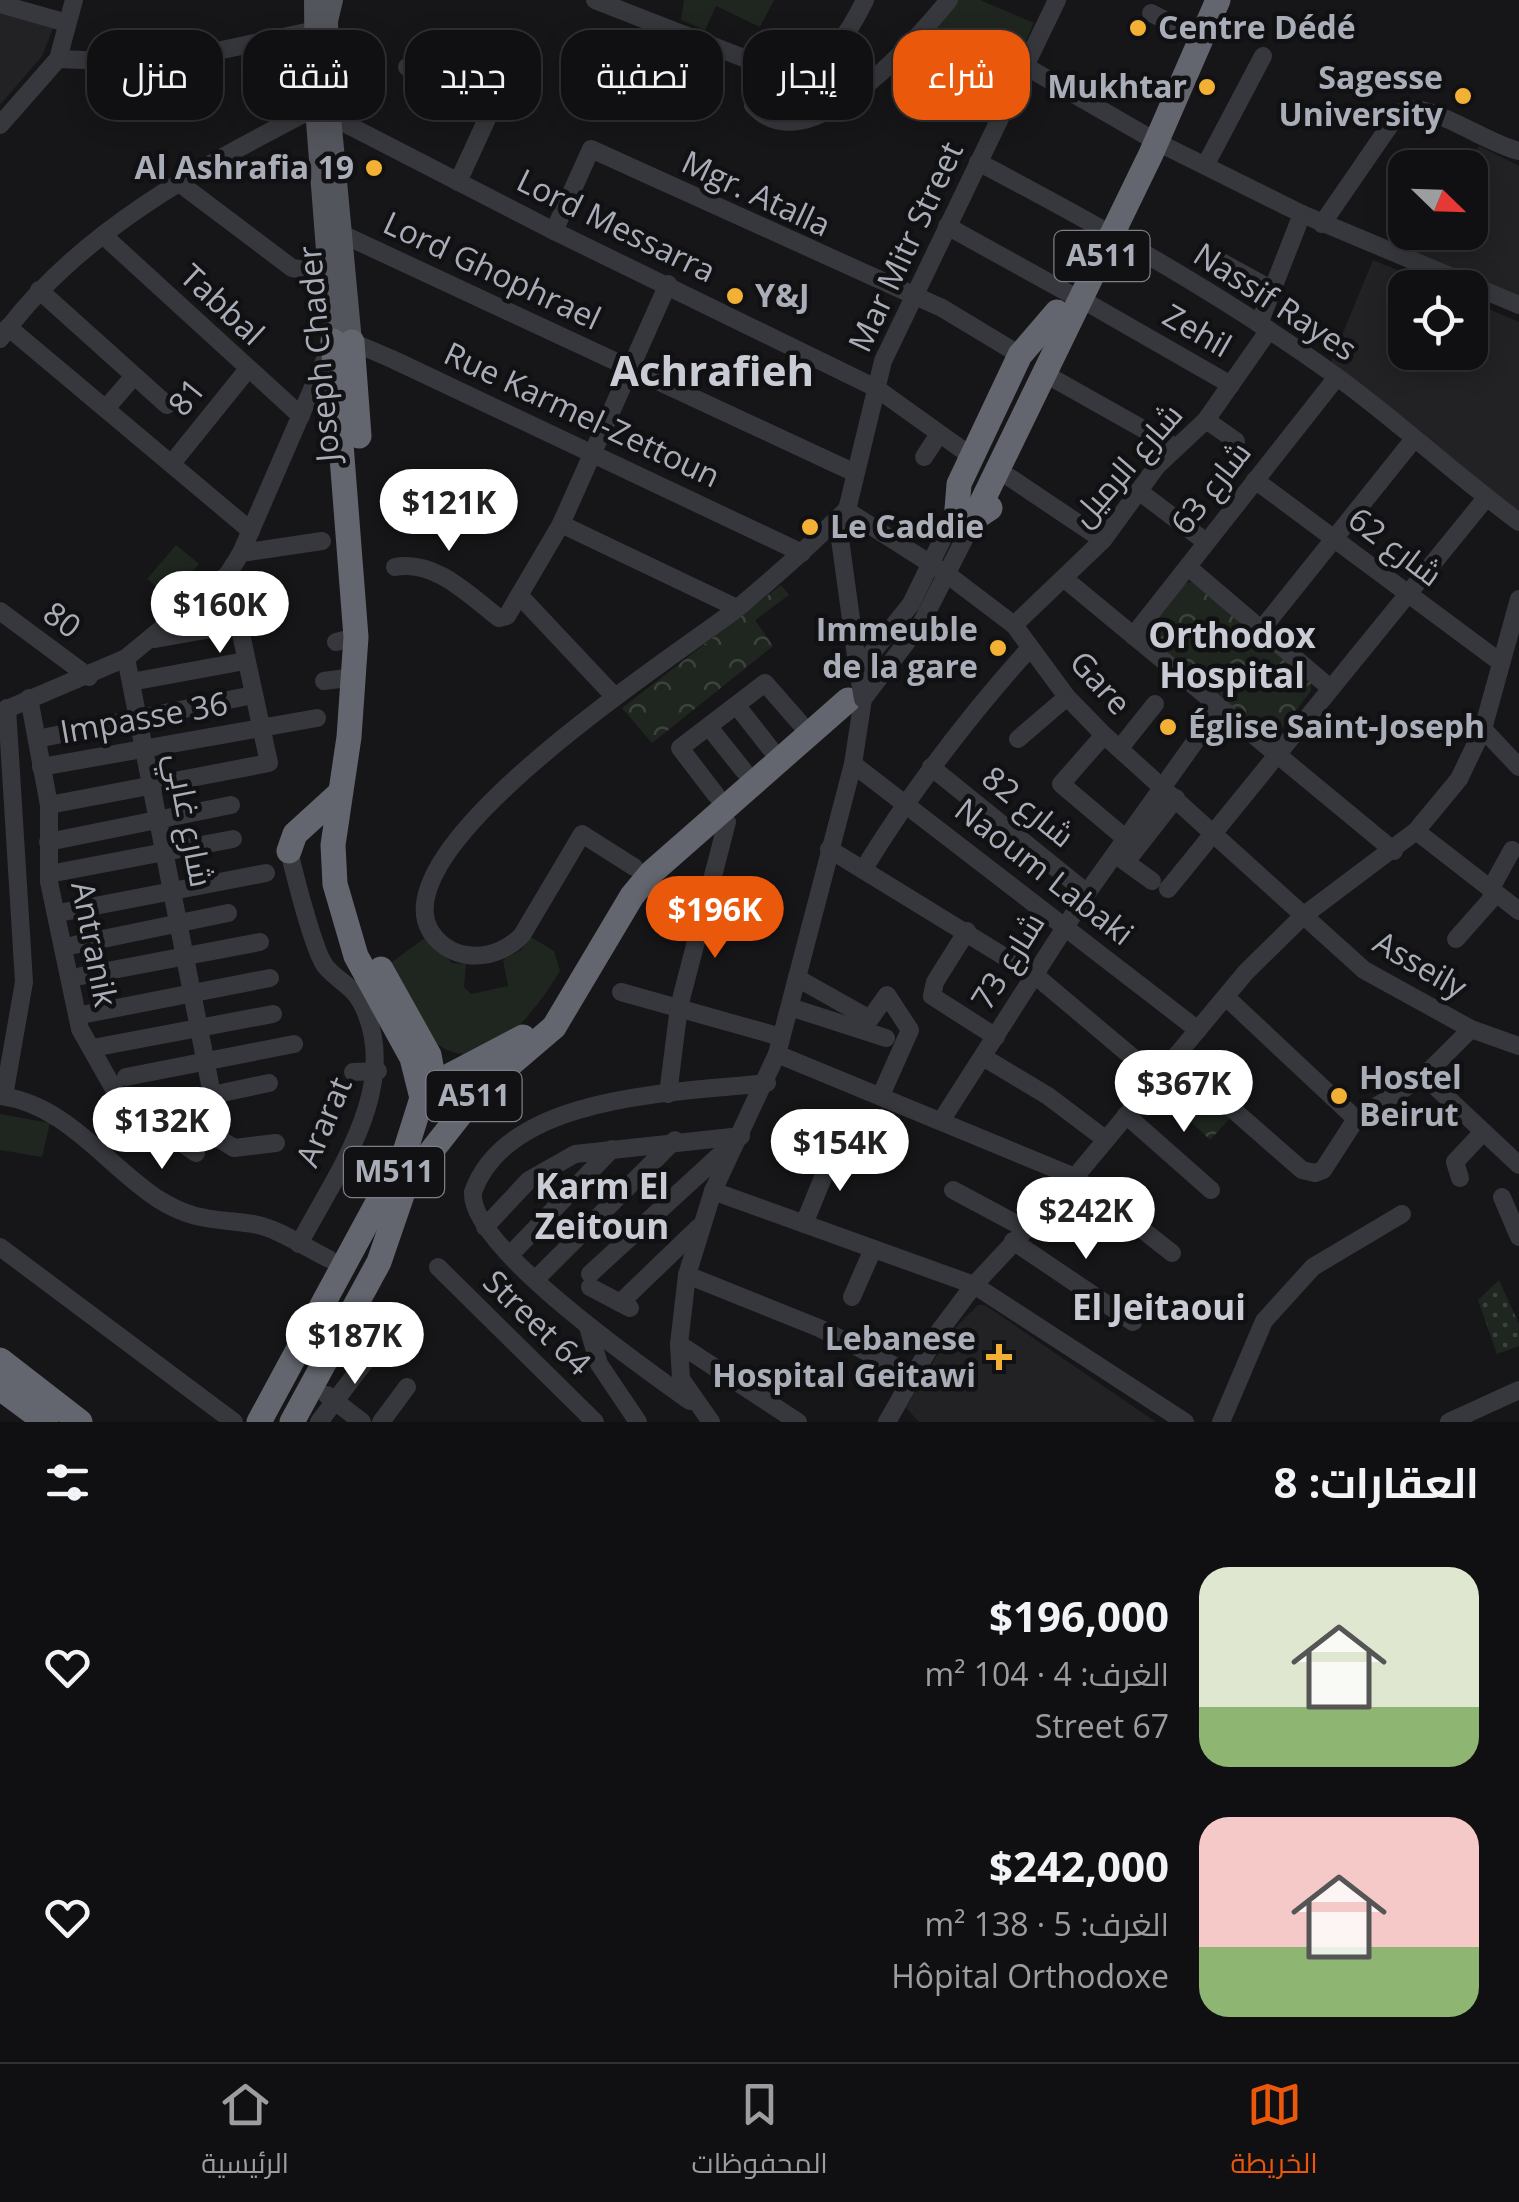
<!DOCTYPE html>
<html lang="ar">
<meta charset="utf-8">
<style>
body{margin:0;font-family:"Open Sans",Cairo,sans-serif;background:#19191b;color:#f1f3f6;direction:rtl;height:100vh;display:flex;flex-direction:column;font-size:38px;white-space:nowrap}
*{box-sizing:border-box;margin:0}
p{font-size:32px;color:#9c9d9f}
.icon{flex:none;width:55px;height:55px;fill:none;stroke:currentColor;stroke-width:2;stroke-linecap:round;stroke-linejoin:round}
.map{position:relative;height:1422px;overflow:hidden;direction:ltr}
.panel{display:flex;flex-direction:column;background:#101012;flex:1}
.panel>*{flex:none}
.guide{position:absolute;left:30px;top:30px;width:1000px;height:90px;direction:rtl;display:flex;gap:20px}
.needle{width:65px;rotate:113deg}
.fabs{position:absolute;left:1388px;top:150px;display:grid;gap:20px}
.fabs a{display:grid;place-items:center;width:100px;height:100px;border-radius:20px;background:#101012;box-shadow:0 5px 25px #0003,0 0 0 2px #303032;font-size:50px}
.price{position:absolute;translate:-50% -85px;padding:0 22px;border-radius:35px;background:#fff;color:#222;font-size:32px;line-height:65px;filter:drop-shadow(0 2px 5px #0008)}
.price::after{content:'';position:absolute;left:50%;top:60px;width:30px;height:22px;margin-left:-15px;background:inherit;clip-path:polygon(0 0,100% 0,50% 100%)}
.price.on{background:#ea580c;color:#fff}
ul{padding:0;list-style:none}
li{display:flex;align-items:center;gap:30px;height:250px;padding:0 40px}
li span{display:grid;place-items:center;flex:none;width:280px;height:200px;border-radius:30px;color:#555}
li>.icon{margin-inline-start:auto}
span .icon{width:120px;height:120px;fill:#fffc;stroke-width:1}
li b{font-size:42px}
h2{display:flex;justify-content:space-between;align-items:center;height:120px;padding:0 40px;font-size:42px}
.pill{padding:0 35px;border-radius:30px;background:#101012;box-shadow:0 5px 25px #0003,0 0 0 2px #303032;font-size:35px;line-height:90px}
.pill.on{background:#ea580c;color:#fff}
.menu{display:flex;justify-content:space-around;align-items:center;height:140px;border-top:2px solid #303032;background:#101012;font-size:28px;color:#9c9d9f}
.menu a{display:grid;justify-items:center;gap:5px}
.menu .on{color:#ea580c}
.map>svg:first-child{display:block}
</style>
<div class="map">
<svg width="1519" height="1422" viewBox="0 0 1519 1422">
<defs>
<pattern id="forest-crowns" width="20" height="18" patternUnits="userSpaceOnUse" patternTransform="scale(2.5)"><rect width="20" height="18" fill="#1e261f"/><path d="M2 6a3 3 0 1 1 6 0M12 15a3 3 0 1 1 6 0" fill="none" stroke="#3c433d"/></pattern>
<pattern id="garden-dots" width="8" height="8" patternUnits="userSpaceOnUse" patternTransform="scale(2.5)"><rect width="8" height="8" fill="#1e261f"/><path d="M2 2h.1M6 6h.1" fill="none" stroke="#3c433d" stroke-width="1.8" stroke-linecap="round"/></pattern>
</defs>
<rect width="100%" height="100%" fill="#161618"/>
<g fill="#222225">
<polygon points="0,11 53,28 42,56 0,105"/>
<polygon points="1479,146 1519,166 1519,297 1414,255 1427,233 1470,232 1470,168 1466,167"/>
<polygon points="1373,260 1439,287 1405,288 1405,352 1470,352 1470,301 1519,322 1519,518 1331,362"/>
<polygon points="978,1305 985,1305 1156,1422 919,1422 906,1408 950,1333"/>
</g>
<g fill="#1e261f">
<polygon points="684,0 774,0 760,27 716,6 705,30 681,20"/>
<polygon points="955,0 980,0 1034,23 1005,88 994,83 989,91 975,85 959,104 916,46"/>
<polygon points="176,545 199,564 170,598 147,579"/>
<path d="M426,937L452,963L466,964L464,987L471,994L508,986L503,960L521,950L531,937L554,951L560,971C536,1010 484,1085 432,1040C413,1024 400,987 388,965Z"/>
<polygon points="0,1114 50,1123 42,1157 0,1150"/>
</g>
<g fill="url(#forest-crowns)">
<polygon points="1192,582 1311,681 1311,691 1276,736 1266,738 1147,638 1147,630 1183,583"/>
<polygon points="781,585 789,595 755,620 773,646 652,743 622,708"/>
<polygon points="1177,1067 1231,1117 1210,1140 1158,1090"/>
</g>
<polygon fill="url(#garden-dots)" points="1499,1280 1519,1324 1519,1346 1497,1354 1478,1300"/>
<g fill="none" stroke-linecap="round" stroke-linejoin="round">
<g stroke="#37383d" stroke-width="18">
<path d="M595,0L767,67C819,80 844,43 865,0"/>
<polyline points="0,4 67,23"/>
<polyline points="1151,13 1188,32"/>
<polyline points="58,59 161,63 311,31 322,25"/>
<polyline points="1025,66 1157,142 1302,214 1519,305"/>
<polyline points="407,67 503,84 458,182"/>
<path d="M767,67L753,105C807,167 916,40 949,0"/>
<polyline points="0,125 58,59 74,0"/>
<path d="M978,162C1100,226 1221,294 1333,374C1397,420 1455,475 1519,522"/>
<polyline points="1206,164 1263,56"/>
<polyline points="178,182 292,268 326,273"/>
<path d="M1322,224L1397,115L1406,109C1438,106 1485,143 1519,151"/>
<polyline points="947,226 1068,293"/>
<polyline points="331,229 853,472"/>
<polyline points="554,231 591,149 942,308 1020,355"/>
<polyline points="104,236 301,416"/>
<polyline points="1218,260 1274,291"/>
<polyline points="39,290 167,405"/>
<polyline points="1081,299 1231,385"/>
<polyline points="1259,324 1302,214"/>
<polyline points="8,327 251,531"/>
<path d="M0,339C77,232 201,167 315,108L554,231L876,388L971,456"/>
<polyline points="1056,380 1175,447"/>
<polyline points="108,406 134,376"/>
<polyline points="1206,420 1236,441"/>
<polyline points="924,457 939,434"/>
<polyline points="173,462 248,369"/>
<polyline points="1009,477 1103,540"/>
<polyline points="1255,480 1500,662"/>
<polyline points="1140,492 1206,542"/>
<polyline points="846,510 948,575 1014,625 1067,697 1104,735 1364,970 1471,1029 1519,1046"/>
<polyline points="561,524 737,608"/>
<polyline points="241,553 322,541"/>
<path d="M395,567C435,559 470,596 499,618L507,616L561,524L668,284"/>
<polyline points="1188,567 1329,687"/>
<polyline points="1066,580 1394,851"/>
<polyline points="519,595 615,697"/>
<polyline points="0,611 89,677"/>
<polyline points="1014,625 1103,540 1157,466 1206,420 1269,330"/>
<polyline points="1261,630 1414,439"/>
<polyline points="1133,636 1337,377"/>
<polyline points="155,639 239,624"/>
<polyline points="336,642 356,637"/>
<polyline points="126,658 221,1140 234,1148 276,1143"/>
<polyline points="858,670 840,539 883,361 1057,0"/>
<polyline points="858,670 911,604 957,509"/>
<polyline points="324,681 354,677"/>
<polyline points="131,682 245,661"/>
<polyline points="29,698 49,805 49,882 80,1029 119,1098 196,1153"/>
<polyline points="737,706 770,748"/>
<polyline points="0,712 126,658 228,574 241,553 333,341 352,342 392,359 802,553"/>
<polyline points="709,727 744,771"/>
<polyline points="1483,729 1519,767"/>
<polyline points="1104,735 1061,784 1125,838"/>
<polyline points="37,739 253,695"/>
<polyline points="1018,739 1067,697"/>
<polyline points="1120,748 1155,704"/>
<polyline points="853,764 1198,1030"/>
<polyline points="41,767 317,718"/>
<polyline points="931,767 1087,893"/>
<polyline points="716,795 680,748 765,683 800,723"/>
<polyline points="49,805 269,763 228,574"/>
<polyline points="1416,831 1519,911"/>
<polyline points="48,842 231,805"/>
<polyline points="829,849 1036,976 1157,1078"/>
<path d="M289,851C294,872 314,953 326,967C338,981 353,986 362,1004C403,1085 336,1174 299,1244"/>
<polyline points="1120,858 1152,881"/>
<polyline points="1126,862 1176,798"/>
<path d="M634,867L582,834L522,935C498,961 453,965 431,932C377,846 681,653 739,607C776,576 812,544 846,510"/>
<path d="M863,870C912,790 967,718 1029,649"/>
<polyline points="49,874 233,839"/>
<polyline points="1168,889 1486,498"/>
<polyline points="1490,890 1512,850"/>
<polyline points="64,912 266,873"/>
<polyline points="967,931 935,982 932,996 996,1037"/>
<polyline points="1456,939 1495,895"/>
<polyline points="74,945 228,913"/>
<polyline points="81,976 260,942"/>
<polyline points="797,978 870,1019 887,995 910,1030 881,1095"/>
<polyline points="621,992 781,1037"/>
<polyline points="1226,997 1356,1119"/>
<polyline points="790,1007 886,1038"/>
<polyline points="86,1014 270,978"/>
<polyline points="98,1047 273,1014"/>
<polyline points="777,1054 1075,1177 1172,1253"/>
<polyline points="983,1057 1048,1096 1105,1139"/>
<polyline points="1174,1058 1302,1170 1315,1173 1323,1170 1356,1119 1424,1076 1471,1029"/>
<polyline points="353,1072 378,1071"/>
<polyline points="1424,1076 1519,1165"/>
<polyline points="126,1077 294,1044"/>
<polyline points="668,1094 679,1007 727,822"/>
<path d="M0,1096C66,1104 106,1165 158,1199C195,1222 213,1218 253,1224C278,1228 306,1248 329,1259"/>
<polyline points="4,1096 24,982 7,708"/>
<polyline points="165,1105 269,1083"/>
<polyline points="1126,1115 1211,1190"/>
<polyline points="941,1121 1087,893 1219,708"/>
<polyline points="1460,1178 1455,1162 1482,1133"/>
<polyline points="953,1190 1024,1228"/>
<polyline points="713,1191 974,1285 1185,1422"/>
<polyline points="1502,1197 1519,1237"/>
<polyline points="804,1224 831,1158 869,1154"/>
<polyline points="485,1227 529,1180 575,1154 741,1136"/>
<polyline points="1013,1241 1133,1322"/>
<polyline points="0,1247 234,1422"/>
<polyline points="510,1255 612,1149"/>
<polyline points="438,1267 595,1422"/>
<polyline points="590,1274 733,1143"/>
<polyline points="687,1275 819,1328 915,1376"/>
<polyline points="536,1279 675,1140"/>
<polyline points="590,1287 630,1308"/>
<polyline points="852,1297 873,1249"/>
<polyline points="620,1303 699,1227"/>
<polyline points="588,1327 599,1364 638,1422"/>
<polyline points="679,1344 798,1422"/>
<polyline points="327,1395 362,1422"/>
<path d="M690,1401C644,1368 468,1246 473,1192C508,1093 679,1093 767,1083"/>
<polyline points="319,1422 377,1346"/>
<polyline points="381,1422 407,1387"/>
<polyline points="711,1422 681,1379 679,1344 687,1275 713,1191 777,1054 853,764 863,699 922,622 975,518"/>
<polyline points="887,1422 938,1333 974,1285 1075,1177 1246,972 1303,916 1416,831 1459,779 1483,729 1519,599"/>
<polyline points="1221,1422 1264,1321 1313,1267 1402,1214"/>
<polyline points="1449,1422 1519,1390"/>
</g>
<g stroke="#53555c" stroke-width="20">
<polyline points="314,0 315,108 333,341"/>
<polyline points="333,0 328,21 331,117 352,342"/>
</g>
<g stroke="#63666e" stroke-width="25">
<polyline points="352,342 359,436"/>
<polyline points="979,508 1151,154 1218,0"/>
<polyline points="990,508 975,518 957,509 959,484 1020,355 1057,312"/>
<polyline points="289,851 295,834 340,793"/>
<polyline points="422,1098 445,1078 523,1037"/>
<polyline points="415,1172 478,1092 554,1027 632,896 651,873 848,700"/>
<polyline points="0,1360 80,1422"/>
<polyline points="0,1388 46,1422"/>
<polyline points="259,1422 405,1152 422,1098 412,1058 356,956 335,884 333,845 349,737 356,637 333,341"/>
<polyline points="292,1422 379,1262 402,1195"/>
</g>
<polyline stroke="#37383d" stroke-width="18" points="858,670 863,699"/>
<polyline stroke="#63666e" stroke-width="25" points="381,969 429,1055 438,1103"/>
</g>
<g fill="#f2b134" stroke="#111113" stroke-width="4">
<circle cx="1138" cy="28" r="10"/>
<circle cx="1207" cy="87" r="10"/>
<circle cx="1463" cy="96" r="10"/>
<circle cx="374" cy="168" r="10"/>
<circle cx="735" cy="296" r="10"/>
<circle cx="810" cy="527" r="10"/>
<circle cx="998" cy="648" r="10"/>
<circle cx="1168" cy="727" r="10"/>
<circle cx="1339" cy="1096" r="10"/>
<path d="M994 1342h10v10h10v10h-10v10h-10v-10h-10v-10h10z"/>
</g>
<g text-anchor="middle" stroke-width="9" stroke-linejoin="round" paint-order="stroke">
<g fill="#111113" stroke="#7b7e86" stroke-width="2.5">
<rect x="1054.5" y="231" width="95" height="50" rx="8"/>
<rect x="426.5" y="1071" width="95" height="50" rx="8"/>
<rect x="344" y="1147" width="100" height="50" rx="8"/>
</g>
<g font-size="30" font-weight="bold" fill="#a8adb8">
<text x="1102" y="266">A511</text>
<text x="474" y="1106">A511</text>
<text x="394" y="1182">M511</text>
</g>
<g font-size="32" font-weight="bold" fill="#a8adb8" stroke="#111113" text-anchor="start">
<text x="1158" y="39">Centre Dédé</text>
<text x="1443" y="89" text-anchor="end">Sagesse<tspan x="1443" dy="37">University</tspan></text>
<text x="1187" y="98" text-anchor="end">Mukhtar</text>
<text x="354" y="179" text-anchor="end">Al Ashrafia 19</text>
<text x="755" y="307">Y&amp;J</text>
<text x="830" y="538">Le Caddie</text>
<text x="978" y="641" text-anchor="end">Immeuble<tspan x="978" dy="37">de la gare</tspan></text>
<text x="1188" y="738">Église Saint-Joseph</text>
<text x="1359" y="1089">Hostel<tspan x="1359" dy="37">Beirut</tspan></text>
<text x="976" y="1350" text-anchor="end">Lebanese<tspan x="976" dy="37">Hospital Geitawi</tspan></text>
</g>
<g font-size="32" fill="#a8adb8" stroke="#111113">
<text transform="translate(756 194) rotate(25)" y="11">Mgr. Atalla</text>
<text transform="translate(616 226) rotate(26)" y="11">Lord Messarra</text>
<text transform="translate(906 247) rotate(-65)" y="11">Mar Mitr Street</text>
<text transform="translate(492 271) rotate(25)" y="11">Lord Ghophrael</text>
<text transform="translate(1275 302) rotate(33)" y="11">Nassif Rayes</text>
<text transform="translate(222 305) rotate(43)" y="11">Tabbal</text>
<text transform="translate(1197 331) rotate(30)" y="11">Zehil</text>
<text transform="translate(319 354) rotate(-95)" y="11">Joseph Chader</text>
<text transform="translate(187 397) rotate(-51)" y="11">81</text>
<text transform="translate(582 415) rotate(25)" y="11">Rue Karmel-Zettoun</text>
<text transform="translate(1127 465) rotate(-49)" y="11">شارع الرميل</text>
<text transform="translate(1211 488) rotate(-52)" y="11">شارع 63</text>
<text transform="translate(1395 547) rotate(37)" y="11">شارع 62</text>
<text transform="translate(62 620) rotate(36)" y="11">80</text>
<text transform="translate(1100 683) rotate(48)" y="11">Gare</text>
<text transform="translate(144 718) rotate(-10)" y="11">Impasse 36</text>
<text transform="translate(1028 807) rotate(39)" y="11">شارع 82</text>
<text transform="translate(189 820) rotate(79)" y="11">شارع غابي</text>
<text transform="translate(1044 872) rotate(38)" y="11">Naoum Labaki</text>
<text transform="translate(94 944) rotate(79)" y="11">Antranik</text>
<text transform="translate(1008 961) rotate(-58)" y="11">شارع 73</text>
<text transform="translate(1420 965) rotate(30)" y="11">Asseily</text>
<text transform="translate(324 1122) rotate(-67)" y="11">Ararat</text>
<text transform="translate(537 1323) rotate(44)" y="11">Street 64</text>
</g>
<g font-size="35" font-weight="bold" fill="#c9ccd4" stroke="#111113">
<text x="1232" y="648">Orthodox<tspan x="1232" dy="40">Hospital</tspan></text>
<text x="602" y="1199">Karm El<tspan x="602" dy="40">Zeitoun</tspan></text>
<text x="1159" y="1320">El Jeitaoui</text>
</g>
<g font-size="42" font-weight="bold" fill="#c9ccd4" stroke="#111113">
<text x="712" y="386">Achrafieh</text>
</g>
</g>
</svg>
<div class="fabs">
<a><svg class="needle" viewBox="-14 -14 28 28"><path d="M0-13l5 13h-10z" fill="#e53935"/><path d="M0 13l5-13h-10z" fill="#9c9d9f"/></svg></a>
<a><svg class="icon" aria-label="locate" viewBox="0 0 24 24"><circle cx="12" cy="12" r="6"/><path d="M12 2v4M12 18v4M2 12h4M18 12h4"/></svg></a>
</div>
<b class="price" style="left:449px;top:554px">$121K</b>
<b class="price" style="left:220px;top:656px">$160K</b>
<b class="price on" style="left:715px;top:961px">$196K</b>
<b class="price" style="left:1184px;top:1135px">$367K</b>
<b class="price" style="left:162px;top:1172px">$132K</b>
<b class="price" style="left:840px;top:1194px">$154K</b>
<b class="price" style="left:1086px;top:1262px">$242K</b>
<b class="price" style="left:355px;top:1387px">$187K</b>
<div class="guide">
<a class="pill on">شراء</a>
<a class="pill">إيجار</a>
<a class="pill">تصفية</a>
<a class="pill">جديد</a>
<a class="pill">شقة</a>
<a class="pill">منزل</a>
</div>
</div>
<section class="panel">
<h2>العقارات: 8<svg class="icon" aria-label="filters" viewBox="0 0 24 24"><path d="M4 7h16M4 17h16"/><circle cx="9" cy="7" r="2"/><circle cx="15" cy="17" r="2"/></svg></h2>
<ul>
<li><span style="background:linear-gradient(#dfe7d0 70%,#8fb573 0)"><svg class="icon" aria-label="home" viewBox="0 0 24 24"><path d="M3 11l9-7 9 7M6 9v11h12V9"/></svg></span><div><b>$196,000</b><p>الغرف: 4 · 104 m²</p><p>Street 67</p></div><svg class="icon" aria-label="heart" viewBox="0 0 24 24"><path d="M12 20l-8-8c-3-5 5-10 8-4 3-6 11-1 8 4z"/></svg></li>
<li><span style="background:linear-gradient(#f6c9c9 65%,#8fb573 0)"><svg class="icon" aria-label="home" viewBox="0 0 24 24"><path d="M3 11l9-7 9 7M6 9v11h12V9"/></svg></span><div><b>$242,000</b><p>الغرف: 5 · 138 m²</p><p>Hôpital Orthodoxe</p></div><svg class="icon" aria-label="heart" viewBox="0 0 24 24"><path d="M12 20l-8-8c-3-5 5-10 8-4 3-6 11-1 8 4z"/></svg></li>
</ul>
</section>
<nav class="menu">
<a class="on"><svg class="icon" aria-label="map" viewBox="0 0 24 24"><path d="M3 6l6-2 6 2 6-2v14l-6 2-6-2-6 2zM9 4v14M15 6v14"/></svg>الخريطة</a>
<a><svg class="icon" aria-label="saved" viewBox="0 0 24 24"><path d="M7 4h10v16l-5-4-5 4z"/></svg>المحفوظات</a>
<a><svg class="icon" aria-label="home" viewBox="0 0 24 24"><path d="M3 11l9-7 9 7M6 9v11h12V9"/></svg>الرئيسية</a>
</nav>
